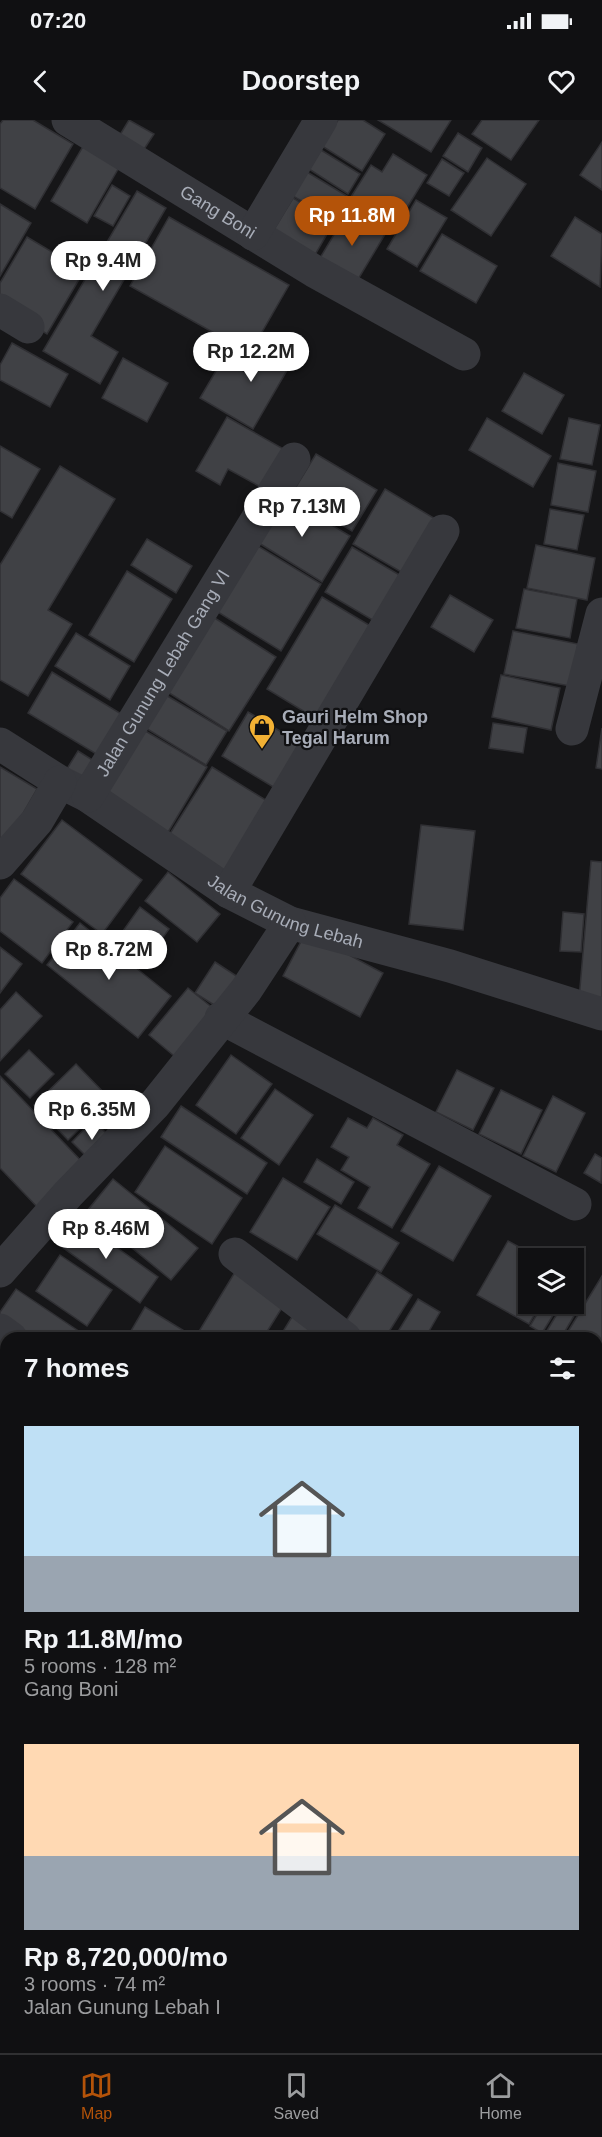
<!DOCTYPE html>
<meta charset="utf-8">
<style>
body{margin:0;font-family:Helvetica,sans-serif;background:#19191b;color:#f1f3f6;height:100vh;display:flex;flex-direction:column;font-size:22px;white-space:nowrap}
*{box-sizing:border-box;margin:0}
p{font-size:20px;color:#9c9d9f}
.icon{flex:none;width:33px;height:33px;fill:none;stroke:currentColor;stroke-width:2;stroke-linecap:round;stroke-linejoin:round}
.map{position:relative;flex:1;overflow:hidden}
.drawer{position:absolute;left:0px;top:1212px;width:603px;height:722px;display:flex;flex-direction:column;background:#101012;border-radius:18px 18px 0 0;box-shadow:0 2px 4px #0004,0 0 0 2px #303032}
.drawer>*{flex:none}
.buttons{position:absolute;left:518px;top:1128px;display:grid;gap:12px}
.buttons a{display:grid;place-items:center;width:66px;height:66px;border-radius:0px;background:#101012;box-shadow:0 2px 4px #0004,0 0 0 2px #303032;font-size:30px}
.price{position:absolute;translate:-50% -51px;padding:0 14px;border-radius:21px;background:#fff;color:#222;font-size:20px;line-height:39px;filter:drop-shadow(0 2px 3px #0008)}
.price::after{content:'';position:absolute;left:50%;top:36px;width:18px;height:14px;margin-left:-9px;background:inherit;clip-path:polygon(0 0,100% 0,50% 100%)}
.price.selected{background:#b45309;color:#fff}
ul{padding:0;list-style:none}
li{display:grid;align-content:center;gap:12px;height:318px;padding:0 24px}
li span{display:grid;place-items:center;height:186px;border-radius:0px;color:#555}
li>.icon{margin-inline-start:auto}
span .icon{width:108px;height:108px;fill:#fffc;stroke-width:1}
li b{font-size:26px}
h2{display:flex;justify-content:space-between;align-items:center;height:72px;padding:0 24px;font-size:26px}
.status{display:flex;justify-content:space-between;align-items:center;height:42px;padding:0 30px;background:#101012;direction:ltr}
.status svg{height:16px;fill:currentColor}
header{display:flex;justify-content:space-between;align-items:center;height:78px;padding:0 24px;background:#101012;font-size:27px;font-weight:600}
.tab-bar{display:flex;justify-content:space-around;align-items:center;height:84px;border-top:2px solid #303032;background:#101012;font-size:16px;color:#9c9d9f}
.tab-bar a{display:grid;justify-items:center;gap:3px}
.tab-bar .selected{color:#b45309}
.map>svg:first-child{display:block}
</style>
<div class="status"><b>07:20</b><svg viewBox="0 0 49 12"><path d="M0 12V9h3v3zM5 12V6h3v6zM10 12V3h3v9zM15 12V0h3v12zM26 1h20v11H26zM47 4h2v5h-2z"/></svg></div>
<header><svg class="icon" aria-label="back" viewBox="0 0 24 24"><path d="M15 5l-7 7 7 7"/></svg>Doorstep<svg class="icon" aria-label="heart" viewBox="0 0 24 24"><path d="M12 20l-8-8c-3-5 5-10 8-4 3-6 11-1 8 4z"/></svg></header>
<div class="map">
<svg width="602" height="1933" viewBox="0 0 602 1933">
<rect width="100%" height="100%" fill="#161618"/>
<g fill="#404145" stroke="#303034" stroke-width="1.5">
<polygon points="3,0 33,0 73,24 35,89 0,68 0,4"/>
<polygon points="129,0 154,14 139,37 115,23"/>
<polygon points="338,0 363,0 385,14 362,51 322,26"/>
<polygon points="378,0 451,0 431,32"/>
<polygon points="482,0 539,0 511,40 472,14"/>
<polygon points="458,13 482,28 468,52 443,36"/>
<polygon points="602,22 602,70 580,55"/>
<polygon points="85,23 121,44 87,103 51,81"/>
<polygon points="321,30 360,54 348,74 309,49"/>
<polygon points="393,34 427,55 394,109 349,80 371,45 382,52"/>
<polygon points="487,38 526,64 491,116 451,90"/>
<polygon points="442,39 464,53 449,76 427,63"/>
<polygon points="307,52 347,76 333,100 293,76"/>
<polygon points="112,65 130,76 113,106 94,96"/>
<polygon points="137,71 166,88 91,216 118,232 100,264 43,231"/>
<polygon points="293,78 334,102 312,140 270,116"/>
<polygon points="416,80 447,98 417,147 387,129"/>
<polygon points="0,84 31,103 0,156"/>
<polygon points="350,88 387,111 354,166 317,143"/>
<polygon points="169,97 289,165 250,233 130,166"/>
<polygon points="575,97 602,114 600,167 551,136"/>
<polygon points="442,114 497,146 476,183 420,151"/>
<polygon points="27,117 84,151 47,214 0,186 0,163"/>
<polygon points="276,213 300,228 253,309 200,278 223,239 251,256"/>
<polygon points="12,223 68,254 50,287 0,260 0,245"/>
<polygon points="123,238 168,263 147,302 102,278"/>
<polygon points="524,253 564,275 542,314 502,291"/>
<polygon points="227,297 287,331 266,370 228,349 220,365 196,351"/>
<polygon points="487,298 551,336 533,367 469,330"/>
<polygon points="569,298 600,305 592,345 560,339"/>
<polygon points="0,326 40,349 12,398 0,391"/>
<polygon points="316,334 377,370 352,411 291,375"/>
<polygon points="558,343 596,351 588,392 551,385"/>
<polygon points="60,346 115,379 48,490 72,504 28,576 0,560 0,445"/>
<polygon points="385,369 442,403 410,457 353,424"/>
<polygon points="282,375 350,416 322,462 254,420"/>
<polygon points="550,389 584,395 577,430 544,424"/>
<polygon points="147,419 192,446 176,473 131,445"/>
<polygon points="253,423 321,464 281,531 213,489"/>
<polygon points="536,425 595,438 587,480 527,468"/>
<polygon points="352,427 408,460 381,505 325,472"/>
<polygon points="127,451 172,479 134,542 89,515"/>
<polygon points="524,469 577,479 570,518 516,508"/>
<polygon points="450,475 493,500 474,532 431,507"/>
<polygon points="322,477 379,511 323,603 267,569"/>
<polygon points="210,495 276,537 229,611 163,569"/>
<polygon points="513,511 578,524 570,566 504,554"/>
<polygon points="76,513 130,546 110,580 55,546"/>
<polygon points="52,552 123,595 98,635 28,593"/>
<polygon points="501,555 560,568 551,610 492,597"/>
<polygon points="164,574 227,611 206,645 144,607"/>
<polygon points="248,592 302,624 275,668 222,636"/>
<polygon points="493,603 527,608 523,633 489,628"/>
<polygon points="602,608 602,649 596,648"/>
<polygon points="142,609 207,647 164,719 99,682"/>
<polygon points="78,631 102,646 89,667 65,652"/>
<polygon points="0,647 37,669 2,730 0,729"/>
<polygon points="212,647 269,682 221,759 164,723"/>
<polygon points="62,700 142,760 102,814 21,754"/>
<polygon points="421,705 475,711 463,810 409,804"/>
<polygon points="591,741 602,742 602,881 579,879"/>
<polygon points="168,752 220,794 197,822 145,781"/>
<polygon points="14,759 73,802 42,843 0,811 0,778"/>
<polygon points="140,787 169,809 142,847 113,825"/>
<polygon points="563,792 584,794 581,832 560,831"/>
<polygon points="80,803 171,876 138,918 47,845"/>
<polygon points="306,812 383,853 360,897 283,856"/>
<polygon points="0,827 22,844 0,873"/>
<polygon points="215,842 241,859 222,890 195,873"/>
<polygon points="188,868 219,893 179,940 149,915"/>
<polygon points="16,872 42,896 0,941 0,890"/>
<polygon points="29,930 54,954 30,978 5,954"/>
<polygon points="231,935 272,964 236,1014 196,985"/>
<polygon points="76,944 110,979 68,1020 34,985"/>
<polygon points="457,950 494,968 473,1010 436,992"/>
<polygon points="0,956 87,1047 41,1091 0,1048"/>
<polygon points="275,969 313,995 279,1045 241,1018"/>
<polygon points="501,970 542,990 521,1034 479,1014"/>
<polygon points="553,976 585,993 556,1052 523,1036"/>
<polygon points="181,986 267,1043 247,1074 161,1017"/>
<polygon points="348,998 367,1008 373,998 403,1015 397,1025 430,1044 392,1108 358,1088 370,1067 341,1050 349,1037 331,1027"/>
<polygon points="93,1000 113,1020 92,1042 72,1022"/>
<polygon points="165,1026 242,1078 212,1124 135,1072"/>
<polygon points="595,1034 602,1038 601,1063 584,1053"/>
<polygon points="317,1039 354,1062 341,1084 304,1062"/>
<polygon points="439,1046 491,1076 453,1141 401,1111"/>
<polygon points="283,1058 330,1087 297,1140 250,1112"/>
<polygon points="113,1059 198,1128 171,1160 87,1091"/>
<polygon points="335,1085 399,1123 381,1152 317,1114"/>
<polygon points="73,1096 158,1157 140,1183 55,1122"/>
<polygon points="508,1121 539,1138 528,1138 528,1184 541,1184 529,1204 477,1175"/>
<polygon points="60,1135 112,1170 87,1206 36,1171"/>
<polygon points="235,1152 285,1183 263,1218 195,1218"/>
<polygon points="377,1152 412,1175 385,1218 365,1218 344,1204"/>
<polygon points="602,1156 602,1233 597,1241 597,1218 564,1218"/>
<polygon points="16,1169 89,1218 24,1218 0,1202 0,1192"/>
<polygon points="418,1179 440,1192 425,1218 394,1218"/>
<polygon points="573,1179 581,1184 561,1218 552,1218 545,1214 563,1184 573,1184"/>
<polygon points="543,1184 560,1184 542,1213 530,1206"/>
<polygon points="145,1187 191,1215 190,1218 128,1216"/>
<polygon points="295,1192 319,1218 279,1218"/>
<polygon points="0,1220 6,1224 6,1288 0,1284"/>
<polygon points="0,1290 6,1294 6,1302 0,1312"/>
<polygon points="6,1443 6,1507 0,1514 0,1450"/>
<polygon points="602,1467 602,1534 597,1531 597,1476"/>
<polygon points="597,1533 602,1536 602,1548 597,1556"/>
<polygon points="6,1572 6,1601 0,1597 0,1582"/>
<polygon points="597,1581 602,1584 602,1607 597,1604"/>
<polygon points="597,1610 602,1613 602,1656 597,1654"/>
<polygon points="0,1640 6,1645 6,1672 0,1680"/>
<polygon points="597,1666 602,1669 602,1733 597,1730"/>
<polygon points="6,1783 6,1836 0,1831 0,1790"/>
<polygon points="602,1826 602,1862 597,1867 597,1832"/>
<polygon points="0,1845 6,1851 6,1899 0,1906"/>
<polygon points="602,1876 602,1921 597,1917 597,1881"/>
<polygon points="284,1928 334,1928 329,1933 291,1933"/>
</g>
<g fill="none" stroke-linecap="round" stroke-linejoin="round">
<g stroke="#37383d" stroke-width="33">
<path id="s1" d="M68,0L314,151L464,234"/>
<polyline points="253,114 321,0"/>
<polyline points="0,190 28,207"/>
<polyline points="572,609 602,494"/>
<path id="s2" d="M0,624L60,662L88,676L229,772L290,803L450,846L602,894"/>
<path id="s3" d="M88,676L294,339"/>
<polyline points="0,743 37,701 60,662"/>
<polyline points="229,772 443,411"/>
<polyline points="221,898 575,1084"/>
<polyline points="235,1134 345,1218"/>
<polyline points="0,1151 68,1074 155,984 246,870 290,803"/>
<polyline points="0,1210 11,1218"/>
<polyline points="0,1382 6,1386"/>
<polyline points="597,1430 602,1422"/>
<polyline points="0,1625 6,1630"/>
<polyline points="597,1755 602,1759"/>
<polyline points="363,1928 370,1933"/>
<polyline points="578,1928 585,1933"/>
</g>
</g>
<defs>
<g id="shop-pin" transform="scale(1.35)"><path d="M0 17L-7.5 6A9.5 9.5 0 1 1 7.5 6Z" fill="#f2b134" stroke="#111113"/><path d="M-5-2.5h2.3a2.7 3.5 0 0 1 5.4 0H5L5.5 6h-11ZM-1.5-2.5h3a1.5 2.3 0 0 0-3 0Z" fill="#111"/></g>
</defs>
<g fill-rule="evenodd">
<use href="#shop-pin" x="262" y="607"/>
</g>
<g text-anchor="middle" stroke-width="4.5" stroke-linejoin="round" paint-order="stroke">
<g font-size="18" fill="#a8adb8" stroke="#111113">
<text dy="6" stroke="none"><textPath href="#s1" startOffset="176">Gang Boni</textPath></text>
<text dy="6" stroke="none"><textPath href="#s3" startOffset="144">Jalan Gunung Lebah Gang VI</textPath></text>
<text dy="6" stroke="none"><textPath href="#s2" startOffset="333">Jalan Gunung Lebah</textPath></text>
</g>
<g font-size="18" font-weight="bold" fill="#a8adb8" stroke="#111113" text-anchor="start">
<text x="282" y="603">Gauri Helm Shop<tspan x="282" dy="21">Tegal Harum</tspan></text>
</g>
</g>
</svg>
<div class="buttons">
<a><svg class="icon" aria-label="layers" viewBox="0 0 24 24"><path d="M12 4l9 5-9 5-9-5zM3 14l9 5 9-5"/></svg></a>
</div>
<b class="price selected" style="left:352px;top:127px">Rp 11.8M</b>
<b class="price" style="left:103px;top:172px">Rp 9.4M</b>
<b class="price" style="left:251px;top:263px">Rp 12.2M</b>
<b class="price" style="left:302px;top:418px">Rp 7.13M</b>
<b class="price" style="left:109px;top:861px">Rp 8.72M</b>
<b class="price" style="left:92px;top:1021px">Rp 6.35M</b>
<b class="price" style="left:106px;top:1140px">Rp 8.46M</b>
<section class="drawer">
<h2>7 homes<svg class="icon" aria-label="filters" viewBox="0 0 24 24"><path d="M4 7h16M4 17h16"/><circle cx="9" cy="7" r="2"/><circle cx="15" cy="17" r="2"/></svg></h2>
<ul>
<li><span style="background:linear-gradient(#bfe0f5 70%,#9aa5b1 0)"><svg class="icon" aria-label="home" viewBox="0 0 24 24"><path d="M3 11l9-7 9 7M6 9v11h12V9"/></svg></span><div><b>Rp 11.8M/mo</b><p>5 rooms · 128 m²</p><p>Gang Boni</p></div></li>
<li><span style="background:linear-gradient(#ffd9b3 60%,#9aa5b1 0)"><svg class="icon" aria-label="home" viewBox="0 0 24 24"><path d="M3 11l9-7 9 7M6 9v11h12V9"/></svg></span><div><b>Rp 8,720,000/mo</b><p>3 rooms · 74 m²</p><p>Jalan Gunung Lebah I</p></div></li>
</ul>
</section>
</div>
<nav class="tab-bar">
<a class="selected"><svg class="icon" aria-label="map" viewBox="0 0 24 24"><path d="M3 6l6-2 6 2 6-2v14l-6 2-6-2-6 2zM9 4v14M15 6v14"/></svg>Map</a>
<a><svg class="icon" aria-label="saved" viewBox="0 0 24 24"><path d="M7 4h10v16l-5-4-5 4z"/></svg>Saved</a>
<a><svg class="icon" aria-label="home" viewBox="0 0 24 24"><path d="M3 11l9-7 9 7M6 9v11h12V9"/></svg>Home</a>
</nav>
